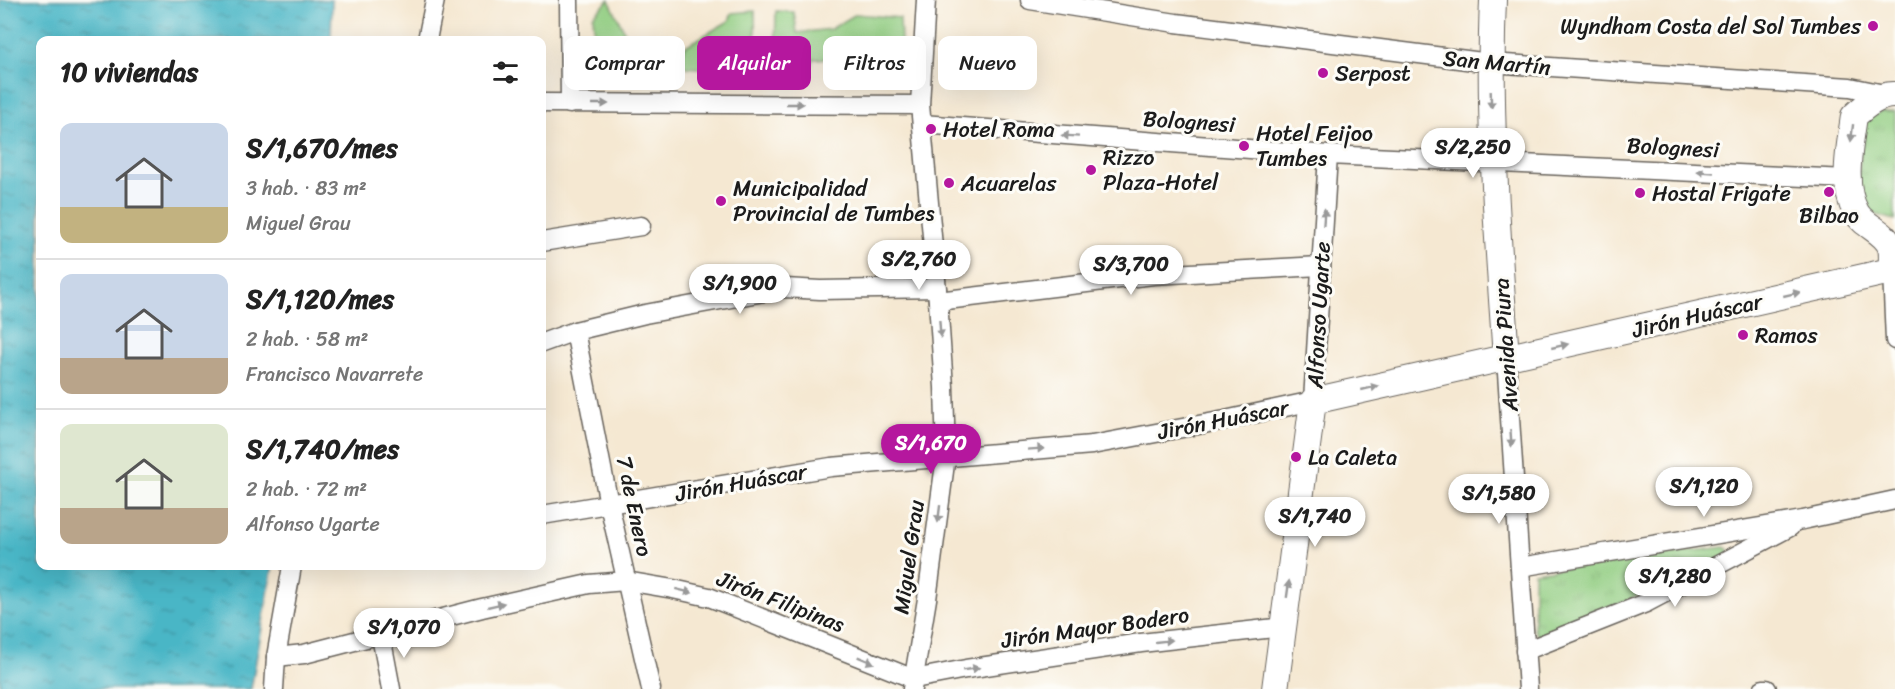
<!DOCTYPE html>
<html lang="es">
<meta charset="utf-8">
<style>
body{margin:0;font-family:Sriracha,sans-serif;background:#f2f2f2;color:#222;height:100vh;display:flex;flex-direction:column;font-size:22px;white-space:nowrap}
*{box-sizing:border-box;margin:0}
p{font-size:20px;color:#767676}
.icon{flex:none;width:33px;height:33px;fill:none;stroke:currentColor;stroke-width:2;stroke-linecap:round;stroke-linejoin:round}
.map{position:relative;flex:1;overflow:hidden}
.drawer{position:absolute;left:36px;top:36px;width:510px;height:534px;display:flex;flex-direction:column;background:#fff;border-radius:12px;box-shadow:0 6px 24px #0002}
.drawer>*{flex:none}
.banner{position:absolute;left:564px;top:36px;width:570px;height:54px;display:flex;gap:12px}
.price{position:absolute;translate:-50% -51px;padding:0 14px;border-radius:21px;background:#fff;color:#222;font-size:20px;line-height:39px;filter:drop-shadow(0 2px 3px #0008)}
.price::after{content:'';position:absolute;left:50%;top:36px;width:18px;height:14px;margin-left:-9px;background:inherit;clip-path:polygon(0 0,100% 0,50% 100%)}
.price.on{background:#b5179e;color:#fff}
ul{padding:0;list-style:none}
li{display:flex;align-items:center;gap:18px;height:150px;padding:0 24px}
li+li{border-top:2px solid #e0e0e0}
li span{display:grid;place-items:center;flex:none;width:168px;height:120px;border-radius:12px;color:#555}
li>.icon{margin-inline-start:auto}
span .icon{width:72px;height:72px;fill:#fffc;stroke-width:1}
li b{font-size:26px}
h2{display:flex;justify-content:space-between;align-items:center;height:72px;padding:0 24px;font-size:26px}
.pill{padding:0 21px;border-radius:12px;background:#fff;box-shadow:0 6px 24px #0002;font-size:21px;line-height:54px}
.pill.on{background:#b5179e;color:#fff}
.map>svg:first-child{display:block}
</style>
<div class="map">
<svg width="1895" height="689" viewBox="0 0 1895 689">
<defs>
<pattern id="park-tufts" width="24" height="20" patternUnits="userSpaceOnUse" patternTransform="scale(1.5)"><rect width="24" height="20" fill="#92cd82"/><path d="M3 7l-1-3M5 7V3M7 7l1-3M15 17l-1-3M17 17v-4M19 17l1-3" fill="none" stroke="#7daf70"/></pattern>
<pattern id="water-ripples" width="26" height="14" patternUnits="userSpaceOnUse" patternTransform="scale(1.5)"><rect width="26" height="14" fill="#4ab6c6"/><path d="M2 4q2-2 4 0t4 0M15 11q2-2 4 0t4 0" fill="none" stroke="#3d93a0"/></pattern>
</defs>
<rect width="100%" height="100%" fill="#fdfcf7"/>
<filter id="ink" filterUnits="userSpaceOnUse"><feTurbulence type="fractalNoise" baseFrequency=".0167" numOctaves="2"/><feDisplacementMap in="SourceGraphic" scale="12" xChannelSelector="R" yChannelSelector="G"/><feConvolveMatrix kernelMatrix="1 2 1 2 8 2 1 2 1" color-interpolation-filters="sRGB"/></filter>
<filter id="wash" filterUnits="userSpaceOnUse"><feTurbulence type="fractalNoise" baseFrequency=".008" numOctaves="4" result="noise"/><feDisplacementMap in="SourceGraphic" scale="24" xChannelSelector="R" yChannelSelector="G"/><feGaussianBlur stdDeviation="1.35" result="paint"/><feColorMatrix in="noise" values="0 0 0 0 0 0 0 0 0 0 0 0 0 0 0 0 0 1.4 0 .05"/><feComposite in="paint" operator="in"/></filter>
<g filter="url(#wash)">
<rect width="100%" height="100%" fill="#f5e8d2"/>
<g fill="#92cd82" stroke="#57744f" stroke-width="1.5">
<polygon points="609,0 642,67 606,73 597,67 593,16"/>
<polygon points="755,11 756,75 723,79 714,69 684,67 684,47 729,21 732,13"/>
<polygon points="776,11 794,12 797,33 831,29 856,14 900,18 902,66 886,68 876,56 814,59 811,66 791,67 789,60 775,58"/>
</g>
<g fill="url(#park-tufts)" stroke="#57744f" stroke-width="1.5">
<polygon points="1881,112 1895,112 1895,220 1874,214 1866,207 1857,191 1864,119"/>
<polygon points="1724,547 1729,550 1726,558 1539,638 1534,630 1534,572"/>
</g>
<polygon fill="url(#water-ripples)" stroke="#336971" stroke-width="1.5" points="0,0 332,0 331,40 40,40 40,566 273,566 251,689 0,689"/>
</g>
<g filter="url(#ink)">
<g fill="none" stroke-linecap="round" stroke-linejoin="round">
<g stroke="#68635c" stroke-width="21">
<g id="street">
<polyline points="569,0 570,104"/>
<polyline points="1030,0 1176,23 1490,63 1850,87 1889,95"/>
<polyline points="427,40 435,0"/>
<polyline points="542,103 920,105"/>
<polyline points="922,124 1328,155 1848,179"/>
<polyline points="542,242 641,226"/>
<polyline points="1892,271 1895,340"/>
<polyline points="938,301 1153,275 1321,266"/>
<polyline points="575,331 609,504 651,689"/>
<polyline points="542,343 575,331 645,314 785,288 820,290 937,288"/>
<polyline points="1506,358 1528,689"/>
<polyline points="542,515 831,467 1092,445 1225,420 1313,401 1328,155"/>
<polyline points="1520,567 1803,520 1895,500"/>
<polyline points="381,636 391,689"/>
<polyline points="1525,651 1646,603 1790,527"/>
<polyline points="276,657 304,654 482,608 589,584 626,581 673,589 709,597 914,679 966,669 1141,643 1283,627"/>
<polyline points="274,689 276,657 292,566"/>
<polyline points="912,689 927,599 946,456 944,387 938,301 920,105 926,0"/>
<polyline points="1763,689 1767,689"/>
</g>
</g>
<g stroke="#68635c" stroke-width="28">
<g id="secondary">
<path d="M1493,0C1488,120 1498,239 1506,358"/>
<path d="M1892,271C1891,264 1893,255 1891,248C1886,231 1864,227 1856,212C1841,185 1850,146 1854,116C1865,106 1879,94 1895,95"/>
<polyline points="1275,689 1313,401 1895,270"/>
</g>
</g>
<use href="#street" stroke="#fff" stroke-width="18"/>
<use href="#secondary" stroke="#fff" stroke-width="26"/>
</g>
<defs><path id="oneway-solid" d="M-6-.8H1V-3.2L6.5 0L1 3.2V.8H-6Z" transform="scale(1.5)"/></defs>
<g fill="#999">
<use href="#oneway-solid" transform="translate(1491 100) rotate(88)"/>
<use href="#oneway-solid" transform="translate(600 104)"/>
<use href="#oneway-solid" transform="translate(795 104)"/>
<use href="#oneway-solid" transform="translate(1852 133) rotate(97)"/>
<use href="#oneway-solid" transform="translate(1070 136) rotate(-176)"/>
<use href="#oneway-solid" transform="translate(1705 172) rotate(-177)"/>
<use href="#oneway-solid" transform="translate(1324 217) rotate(-86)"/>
<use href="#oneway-solid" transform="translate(1792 294) rotate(-13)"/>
<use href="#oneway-solid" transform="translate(940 329) rotate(86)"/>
<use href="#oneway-solid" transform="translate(1560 346) rotate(-13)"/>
<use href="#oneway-solid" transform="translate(1370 388) rotate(-13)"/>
<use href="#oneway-solid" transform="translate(1511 438) rotate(86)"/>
<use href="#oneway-solid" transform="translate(1036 449) rotate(-4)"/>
<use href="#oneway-solid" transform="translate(939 514) rotate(97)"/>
<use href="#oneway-solid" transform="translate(1288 589) rotate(-82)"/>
<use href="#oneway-solid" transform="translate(684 591) rotate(14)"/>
<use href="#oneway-solid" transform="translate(496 605) rotate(-13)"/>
<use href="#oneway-solid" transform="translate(1164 641) rotate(-6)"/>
<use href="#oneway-solid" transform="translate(866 660) rotate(22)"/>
<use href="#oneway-solid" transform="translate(971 669) rotate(-9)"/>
</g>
</g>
<g fill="#b5179e" stroke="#fdfcf7" stroke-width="2">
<circle cx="1873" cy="26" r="6"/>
<circle cx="1323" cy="73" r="6"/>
<circle cx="931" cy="129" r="6"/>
<circle cx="1244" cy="146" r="6"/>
<circle cx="1091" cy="170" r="6"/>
<circle cx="949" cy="183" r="6"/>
<circle cx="1829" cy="192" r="6"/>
<circle cx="1640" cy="193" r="6"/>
<circle cx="721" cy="201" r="6"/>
<circle cx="1743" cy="335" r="6"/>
<circle cx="1296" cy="457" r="6"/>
</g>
<g text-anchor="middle" stroke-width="6" stroke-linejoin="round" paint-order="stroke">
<g font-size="22" fill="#1c1c1c" stroke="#fdfcf7" text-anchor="start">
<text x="1861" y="34" text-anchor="end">Wyndham Costa del Sol Tumbes</text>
<text x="1335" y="81">Serpost</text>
<text x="943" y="137">Hotel Roma</text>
<text x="1256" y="141">Hotel Feijoo<tspan x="1256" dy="25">Tumbes</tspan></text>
<text x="1103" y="165">Rizzo<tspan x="1103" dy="25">Plaza-Hotel</tspan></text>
<text x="961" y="191">Acuarelas</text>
<text x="733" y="196">Municipalidad<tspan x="733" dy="25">Provincial de Tumbes</tspan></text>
<text x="1652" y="201">Hostal Frigate</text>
<text x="1829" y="223" text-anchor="middle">Bilbao</text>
<text x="1755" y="343">Ramos</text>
<text x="1308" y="465">La Caleta</text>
</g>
<g font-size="22" fill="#1c1c1c" stroke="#fdfcf7">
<text transform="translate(1497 62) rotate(5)" y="8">San Martín</text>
<text transform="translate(1189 121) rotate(4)" y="8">Bolognesi</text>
<text transform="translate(1673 147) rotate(3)" y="8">Bolognesi</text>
<text transform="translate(1318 315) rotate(-87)" y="8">Alfonso Ugarte</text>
<text transform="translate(1697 315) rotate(-13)" y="8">Jirón Huáscar</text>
<text transform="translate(1505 345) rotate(-94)" y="8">Avenida Piura</text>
<text transform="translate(1223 419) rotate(-11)" y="8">Jirón Huáscar</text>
<text transform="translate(741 482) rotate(-10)" y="8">Jirón Huáscar</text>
<text transform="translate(635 506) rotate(78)" y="8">7 de Enero</text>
<text transform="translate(908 557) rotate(-82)" y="8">Miguel Grau</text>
<text transform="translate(781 601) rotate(21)" y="8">Jirón Filipinas</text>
<text transform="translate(1095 627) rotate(-8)" y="8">Jirón Mayor Bodero</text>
</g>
</g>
</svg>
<b class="price" style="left:1473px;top:179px">S/2,250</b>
<b class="price" style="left:919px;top:291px">S/2,760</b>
<b class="price" style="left:1131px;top:296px">S/3,700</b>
<b class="price" style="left:740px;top:315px">S/1,900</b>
<b class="price on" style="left:931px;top:475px">S/1,670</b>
<b class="price" style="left:1704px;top:518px">S/1,120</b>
<b class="price" style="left:1499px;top:525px">S/1,580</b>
<b class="price" style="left:1315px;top:548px">S/1,740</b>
<b class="price" style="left:1675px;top:608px">S/1,280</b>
<b class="price" style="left:404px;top:659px">S/1,070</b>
<div class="banner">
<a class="pill">Comprar</a>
<a class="pill on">Alquilar</a>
<a class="pill">Filtros</a>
<a class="pill">Nuevo</a>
</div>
<section class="drawer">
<h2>10 viviendas<svg class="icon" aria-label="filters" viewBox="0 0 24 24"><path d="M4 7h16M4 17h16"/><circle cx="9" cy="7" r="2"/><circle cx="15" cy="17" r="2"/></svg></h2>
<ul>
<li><span style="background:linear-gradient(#c9d6e8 70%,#c2b280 0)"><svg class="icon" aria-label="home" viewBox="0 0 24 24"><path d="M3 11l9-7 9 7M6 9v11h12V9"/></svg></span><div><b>S/1,670/mes</b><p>3 hab. · 83 m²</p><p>Miguel Grau</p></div></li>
<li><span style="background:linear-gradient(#c9d6e8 70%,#b9a48a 0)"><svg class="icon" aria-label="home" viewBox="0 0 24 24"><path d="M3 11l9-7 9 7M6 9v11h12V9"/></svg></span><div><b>S/1,120/mes</b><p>2 hab. · 58 m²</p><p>Francisco Navarrete</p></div></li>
<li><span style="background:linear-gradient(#dfe7d0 70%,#b9a48a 0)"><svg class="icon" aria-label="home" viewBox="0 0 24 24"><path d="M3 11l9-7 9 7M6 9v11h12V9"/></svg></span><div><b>S/1,740/mes</b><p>2 hab. · 72 m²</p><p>Alfonso Ugarte</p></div></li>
</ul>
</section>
</div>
